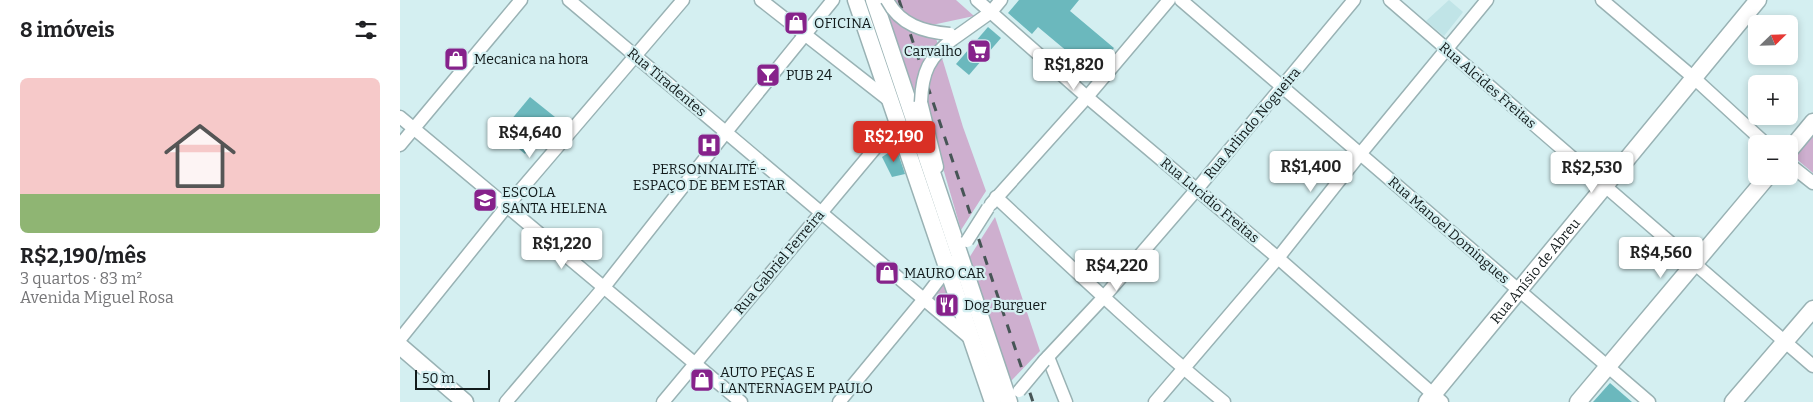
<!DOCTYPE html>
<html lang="pt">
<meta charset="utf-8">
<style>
body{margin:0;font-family:Bitter,serif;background:#f2f2f2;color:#202124;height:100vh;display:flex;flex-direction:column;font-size:19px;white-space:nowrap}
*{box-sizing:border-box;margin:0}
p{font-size:16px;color:#757577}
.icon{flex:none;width:28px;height:28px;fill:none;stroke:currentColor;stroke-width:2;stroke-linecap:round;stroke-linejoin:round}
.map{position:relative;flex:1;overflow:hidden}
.drawer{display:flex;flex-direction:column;background:#fff;width:400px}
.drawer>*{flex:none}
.needle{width:32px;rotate:67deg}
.fabs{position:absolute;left:1348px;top:15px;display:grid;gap:10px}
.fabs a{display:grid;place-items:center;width:50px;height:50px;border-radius:8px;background:#fff;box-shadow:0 2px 8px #0003;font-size:25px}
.scale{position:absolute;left:15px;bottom:12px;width:75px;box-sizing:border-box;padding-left:5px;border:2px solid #111a1b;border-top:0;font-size:14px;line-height:18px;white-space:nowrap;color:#111a1b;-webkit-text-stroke:4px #d4eff1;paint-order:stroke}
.price{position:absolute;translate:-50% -42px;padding:0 11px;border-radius:5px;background:#fff;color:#222;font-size:16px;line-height:32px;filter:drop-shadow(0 1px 2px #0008)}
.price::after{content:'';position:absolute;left:50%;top:30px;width:15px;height:11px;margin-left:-8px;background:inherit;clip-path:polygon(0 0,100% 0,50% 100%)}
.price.on{background:#d93025;color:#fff}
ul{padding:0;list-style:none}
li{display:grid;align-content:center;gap:10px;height:265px;padding:0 20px}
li+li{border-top:1px solid #e0e0e0}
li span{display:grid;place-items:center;height:155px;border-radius:8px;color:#555}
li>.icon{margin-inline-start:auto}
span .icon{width:90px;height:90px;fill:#fffc;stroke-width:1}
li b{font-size:21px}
h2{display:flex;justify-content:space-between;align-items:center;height:60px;padding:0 20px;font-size:21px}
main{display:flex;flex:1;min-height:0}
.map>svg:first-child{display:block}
</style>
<main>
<section class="drawer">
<h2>8 imóveis<svg class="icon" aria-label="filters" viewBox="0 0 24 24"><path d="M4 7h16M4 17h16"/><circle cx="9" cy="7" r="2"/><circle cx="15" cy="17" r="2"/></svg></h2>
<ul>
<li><span style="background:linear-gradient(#f6c9c9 75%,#8fb573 0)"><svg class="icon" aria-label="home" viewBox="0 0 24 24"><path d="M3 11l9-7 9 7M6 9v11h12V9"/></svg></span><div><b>R$2,190/mês</b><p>3 quartos · 83 m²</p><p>Avenida Miguel Rosa</p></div></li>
</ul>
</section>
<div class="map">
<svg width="1413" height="402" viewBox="0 0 1413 402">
<rect width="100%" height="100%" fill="#d4eff1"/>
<polygon fill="#c0e4e7" points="1049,0 1063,12 1044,36 1026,21"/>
<g fill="#ceafcf">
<polygon points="489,0 556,0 574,16 532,25 563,127 586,191 561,230 527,113 525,98 514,90 484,8"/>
<polygon points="1413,132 1413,173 1393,156"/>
<polygon points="595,217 640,351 611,381 569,258"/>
<polygon points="545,284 555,314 553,316 531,299"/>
</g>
<g fill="#6bb8bd">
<polygon points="619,0 679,0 670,11 714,48 693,73 638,27 632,34 608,13"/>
<polygon points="588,27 601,38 569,75 556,64"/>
<polygon points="130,97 155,117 125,154 100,133"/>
<polygon points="496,147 505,174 492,177 482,157 488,153 487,151"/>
<polygon points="1210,383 1232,402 1193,402"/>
</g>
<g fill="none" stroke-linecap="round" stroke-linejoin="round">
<g stroke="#99b2b4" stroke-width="15">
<g id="minor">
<polyline points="169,0 571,339"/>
<polyline points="361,0 490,101"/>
<polyline points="577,0 687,97 878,258 1042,402"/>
<polyline points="781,0 1249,402"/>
<polyline points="990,0 1413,366"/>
<polyline points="1202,0 1294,78 1366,144"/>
<polyline points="553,39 591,12 601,0"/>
<polyline points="521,102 537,167"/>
<polyline points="0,117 341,402"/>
<polyline points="0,145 121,0"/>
<polyline points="1389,164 1413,183"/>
<path d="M596,197C671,267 745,337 824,402"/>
<polyline points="591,204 687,97 769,0"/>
<polyline points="0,339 107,206 283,0"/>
<polyline points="648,357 666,402"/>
<polyline points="644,361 703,298 797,189 954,0"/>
<polyline points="106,402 204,287 326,132 433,0"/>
<polyline points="263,402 497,122"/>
<polyline points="439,402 524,299 552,262"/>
<polyline points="755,402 878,258 961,153 1087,0"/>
</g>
</g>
<g stroke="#99b2b4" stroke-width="19">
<g id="major">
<polyline points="456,0 593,402"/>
<polyline points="474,0 609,402"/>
<polyline points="1389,151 1413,122"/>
<polyline points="0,346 65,402"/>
<path id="s1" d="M1027,402L1358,0"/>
<polyline points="1178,402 1368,176"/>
<polyline points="1333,402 1413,309"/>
</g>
</g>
<use href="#minor" stroke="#fff" stroke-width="12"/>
<use href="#major" stroke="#fff" stroke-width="16"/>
<polyline stroke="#475556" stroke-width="3" stroke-dasharray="9 9" stroke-linecap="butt" points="499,0 633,402"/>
<g stroke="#99b2b4" stroke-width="15" stroke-linecap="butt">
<g id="minor-bridge">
<path d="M487,0C500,25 524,32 550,34"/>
<path d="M521,102C522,72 529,57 553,39"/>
<polyline points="567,241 588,208"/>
<polyline points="619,391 644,361"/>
</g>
</g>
<use href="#minor-bridge" stroke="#fff" stroke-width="12"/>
</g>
<defs>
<g id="shop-square" transform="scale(1.25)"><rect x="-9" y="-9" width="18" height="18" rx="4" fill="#86228b" stroke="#d4eff1"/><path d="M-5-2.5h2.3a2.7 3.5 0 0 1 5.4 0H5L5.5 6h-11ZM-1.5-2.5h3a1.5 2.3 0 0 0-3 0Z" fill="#fff"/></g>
<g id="supermarket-square" transform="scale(1.25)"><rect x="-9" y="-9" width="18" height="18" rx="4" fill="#86228b" stroke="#d4eff1"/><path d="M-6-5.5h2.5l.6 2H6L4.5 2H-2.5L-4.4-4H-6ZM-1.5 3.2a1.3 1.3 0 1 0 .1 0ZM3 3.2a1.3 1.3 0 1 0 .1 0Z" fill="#fff"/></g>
<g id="bar-square" transform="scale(1.25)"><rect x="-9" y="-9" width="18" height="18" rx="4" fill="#86228b" stroke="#d4eff1"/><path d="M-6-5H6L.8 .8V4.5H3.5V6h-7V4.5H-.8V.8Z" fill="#fff"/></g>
<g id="hospital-square" transform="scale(1.25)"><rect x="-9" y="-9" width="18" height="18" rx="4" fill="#86228b" stroke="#d4eff1"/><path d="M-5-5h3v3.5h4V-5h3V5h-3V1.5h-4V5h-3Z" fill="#fff"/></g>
<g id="school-square" transform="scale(1.25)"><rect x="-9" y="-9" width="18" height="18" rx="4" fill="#86228b" stroke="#d4eff1"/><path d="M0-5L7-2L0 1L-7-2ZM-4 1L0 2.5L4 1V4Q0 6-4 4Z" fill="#fff"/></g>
<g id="restaurant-square" transform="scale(1.25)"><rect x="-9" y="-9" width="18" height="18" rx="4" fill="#86228b" stroke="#d4eff1"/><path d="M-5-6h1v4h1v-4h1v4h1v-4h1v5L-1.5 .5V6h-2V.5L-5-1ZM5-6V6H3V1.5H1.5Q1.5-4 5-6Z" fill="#fff"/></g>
</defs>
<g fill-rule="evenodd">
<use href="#shop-square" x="396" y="23"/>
<use href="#supermarket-square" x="579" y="51"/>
<use href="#shop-square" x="56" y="59"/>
<use href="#bar-square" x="368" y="75"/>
<use href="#hospital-square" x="309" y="145"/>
<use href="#school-square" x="85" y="200"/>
<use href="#shop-square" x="487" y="273"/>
<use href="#restaurant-square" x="547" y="305"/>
<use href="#shop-square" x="302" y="380"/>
</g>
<g text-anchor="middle" stroke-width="4.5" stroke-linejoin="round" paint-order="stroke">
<g font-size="14" fill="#111a1b" stroke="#d4eff1" text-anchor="start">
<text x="414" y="28">OFICINA</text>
<text x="562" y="56" text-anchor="end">Carvalho</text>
<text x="74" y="64">Mecanica na hora</text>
<text x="386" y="80">PUB 24</text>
<text x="309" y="174" text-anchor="middle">PERSONNALITÉ -<tspan x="309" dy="16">ESPAÇO DE BEM ESTAR</tspan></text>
<text x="102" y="197">ESCOLA<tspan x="102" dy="16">SANTA HELENA</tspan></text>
<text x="504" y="278">MAURO CAR</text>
<text x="564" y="310">Dog Burguer</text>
<text x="320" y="377">AUTO PEÇAS E<tspan x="320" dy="16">LANTERNAGEM PAULO</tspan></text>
</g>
<g font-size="14" fill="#111a1b" stroke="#d4eff1">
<text transform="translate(267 82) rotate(40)" y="5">Rua Tiradentes</text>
<text transform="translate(1088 85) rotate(41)" y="5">Rua Alcides Freitas</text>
<text transform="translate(852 123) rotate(-50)" y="5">Rua Arlindo Nogueira</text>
<text transform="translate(810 200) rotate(40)" y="5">Rua Lucidio Freitas</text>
<text transform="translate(1049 230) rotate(41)" y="5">Rua Manoel Domingues</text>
<text transform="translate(379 262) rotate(-50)" y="5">Rua Gabriel Ferreira</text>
<text dy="5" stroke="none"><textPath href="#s1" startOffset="170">Rua Anísio de Abreu</textPath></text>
</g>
</g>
</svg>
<div class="fabs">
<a><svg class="needle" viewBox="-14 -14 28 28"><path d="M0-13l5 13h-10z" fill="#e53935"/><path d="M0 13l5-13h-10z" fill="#757577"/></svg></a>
<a>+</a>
<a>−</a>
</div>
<div class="scale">50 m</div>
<b class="price" style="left:674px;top:91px">R$1,820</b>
<b class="price" style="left:130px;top:159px">R$4,640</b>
<b class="price on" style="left:494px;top:163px">R$2,190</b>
<b class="price" style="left:911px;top:193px">R$1,400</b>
<b class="price" style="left:1192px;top:194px">R$2,530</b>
<b class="price" style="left:162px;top:270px">R$1,220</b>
<b class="price" style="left:1261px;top:279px">R$4,560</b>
<b class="price" style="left:717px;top:292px">R$4,220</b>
</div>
</main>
